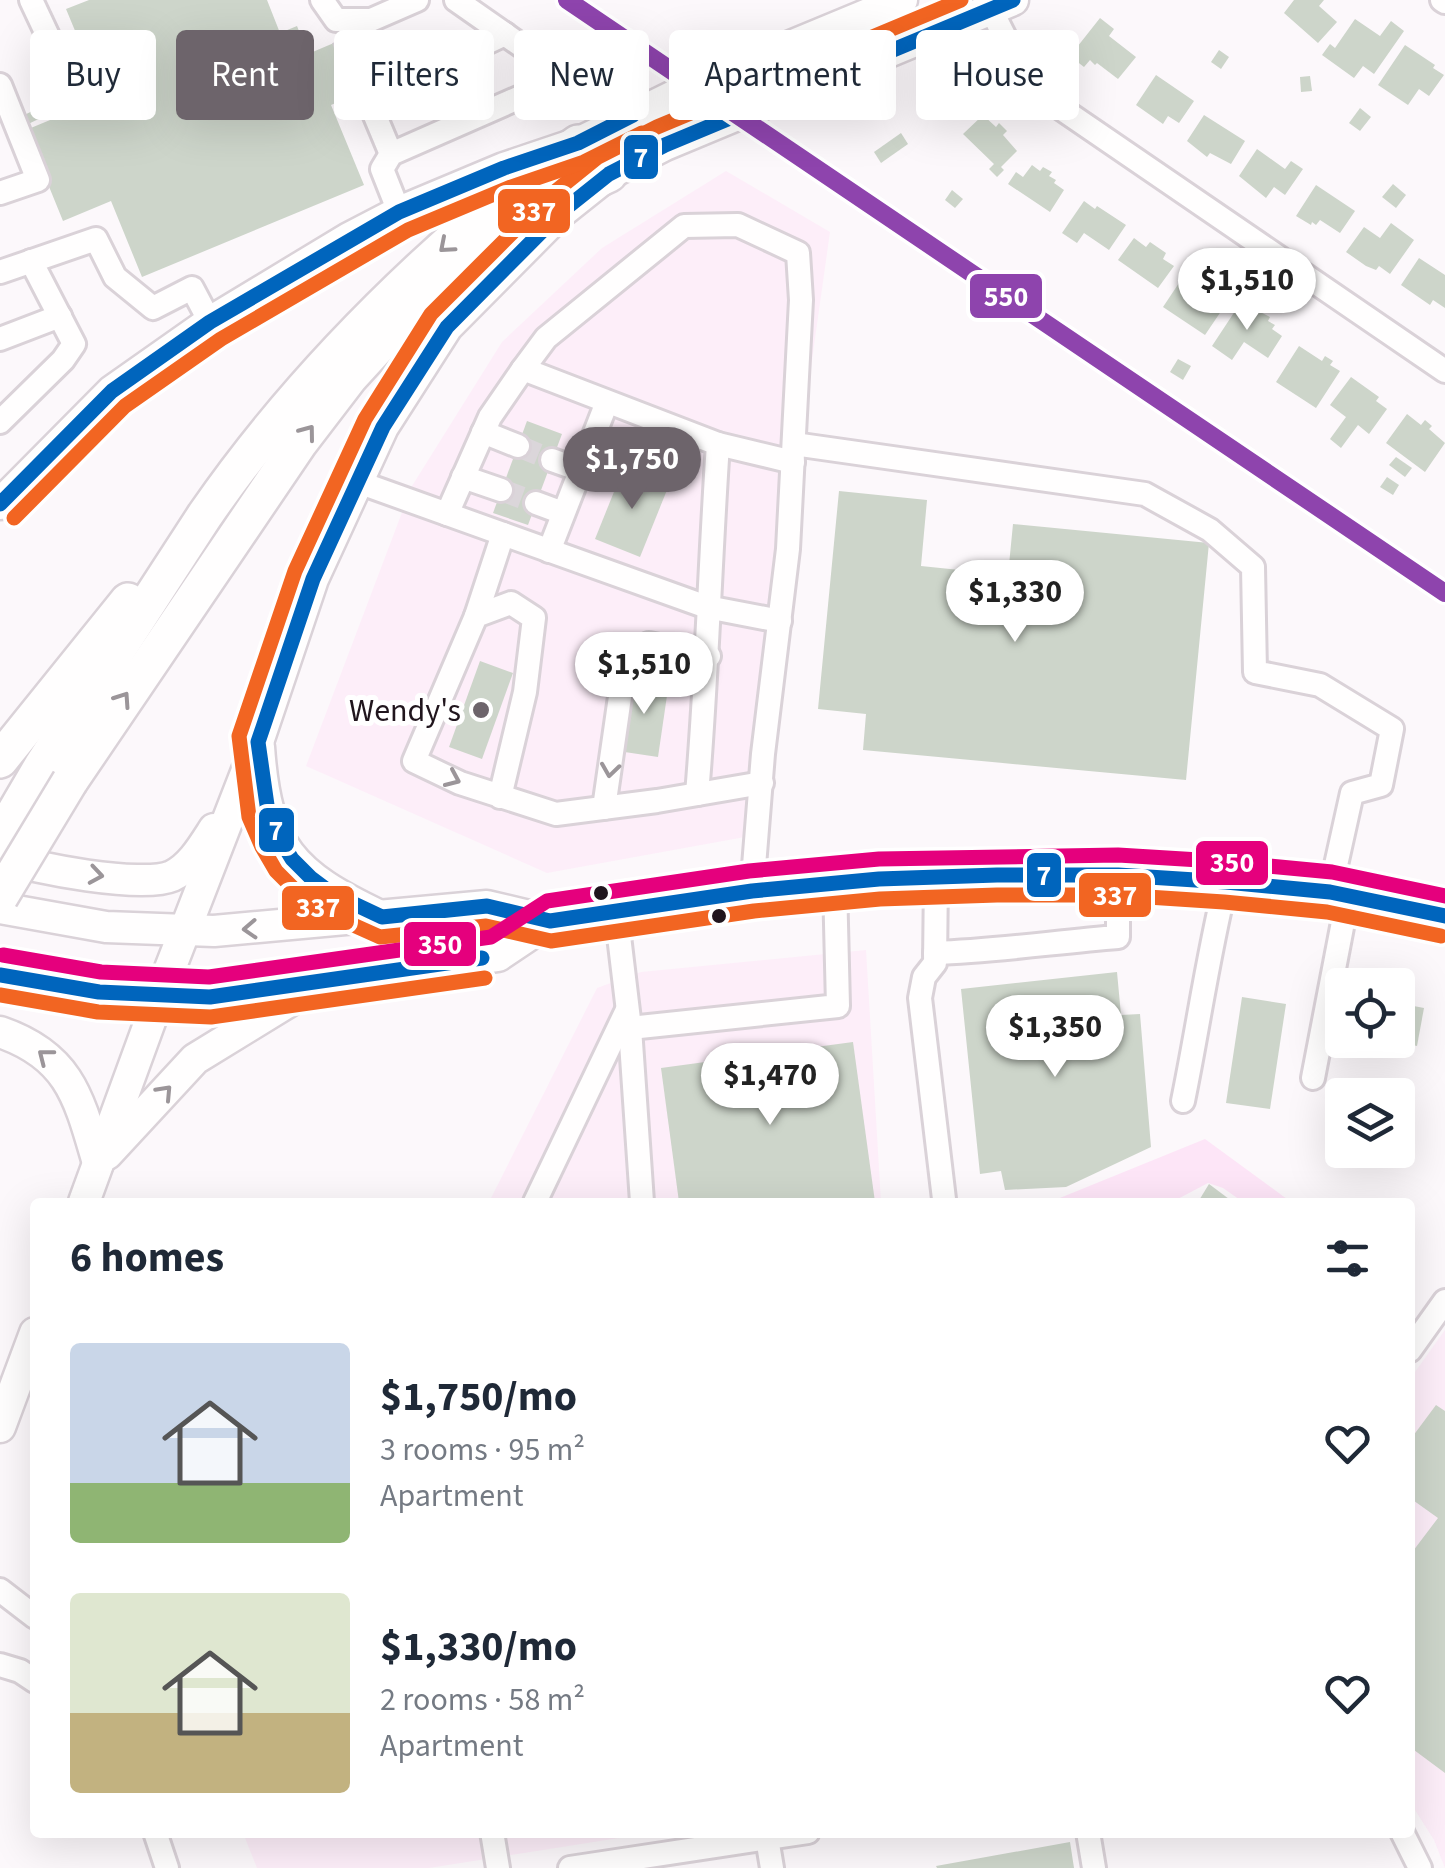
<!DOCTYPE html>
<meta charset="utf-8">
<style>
body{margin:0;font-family:"Source Sans 3",sans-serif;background:#f2f2f3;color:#1f2937;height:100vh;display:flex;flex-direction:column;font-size:38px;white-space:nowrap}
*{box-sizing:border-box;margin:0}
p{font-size:32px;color:#747a83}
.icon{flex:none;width:55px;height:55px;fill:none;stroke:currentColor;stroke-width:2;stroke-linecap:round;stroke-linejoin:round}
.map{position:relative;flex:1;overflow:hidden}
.drawer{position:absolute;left:30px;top:1198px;width:1385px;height:640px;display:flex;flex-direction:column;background:#fff;border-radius:10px;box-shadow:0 10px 40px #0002}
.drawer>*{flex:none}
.banner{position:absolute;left:30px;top:30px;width:1385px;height:90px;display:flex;gap:20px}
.buttons{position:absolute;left:1325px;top:968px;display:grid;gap:20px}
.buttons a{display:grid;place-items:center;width:90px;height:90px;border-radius:10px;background:#fff;box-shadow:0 10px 40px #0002;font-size:50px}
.price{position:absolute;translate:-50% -85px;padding:0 22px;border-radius:35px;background:#fff;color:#222;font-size:32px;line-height:65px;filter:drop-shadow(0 2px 5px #0008)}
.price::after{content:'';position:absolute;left:50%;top:60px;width:30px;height:22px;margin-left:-15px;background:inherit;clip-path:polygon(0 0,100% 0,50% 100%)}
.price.selected{background:#6d646b;color:#fff}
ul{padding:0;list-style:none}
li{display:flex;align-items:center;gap:30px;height:250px;padding:0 40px}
li span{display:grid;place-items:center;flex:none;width:280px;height:200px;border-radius:10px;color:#555}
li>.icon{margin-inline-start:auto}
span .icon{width:120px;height:120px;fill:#fffc;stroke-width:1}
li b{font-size:42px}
h2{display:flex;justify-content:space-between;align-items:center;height:120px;padding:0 40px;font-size:42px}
.pill{padding:0 35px;border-radius:10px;background:#fff;box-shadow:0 10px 40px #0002;font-size:35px;line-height:90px}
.pill.selected{background:#6d646b;color:#fff}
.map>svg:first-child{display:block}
</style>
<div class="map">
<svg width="1445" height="1868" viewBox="0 0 1445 1868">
<rect width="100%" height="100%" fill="#fcf8fb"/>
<g fill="#fdeef9">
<polygon points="726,171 830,232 745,837 547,873 306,766 412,486 502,342 602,248"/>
<polygon points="866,950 881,1202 489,1202 597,988 641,972"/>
<polygon points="1445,1330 1445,1868 1434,1840 1410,1802 1410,1379"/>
<polygon points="243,1833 651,1833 429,1868 257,1868"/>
</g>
<polygon fill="#fde5f7" points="1205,1139 1291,1202 1243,1202 1223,1188 1208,1183 1172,1202 1050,1202"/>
<g fill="#cdd5ca">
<polygon points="89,0 267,0 280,33 297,26 308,54 362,31 383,83 331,105 364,185 142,277 111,201 63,221 26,130 103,98 66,9"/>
<polygon points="1294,0 1324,0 1319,6 1337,22 1318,43 1284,13"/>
<polygon points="1100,18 1114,29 1109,36 1136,57 1118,79 1097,63 1095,65 1090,60 1084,67 1070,56"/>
<polygon points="1355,19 1380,36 1391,21 1404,31 1374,74 1363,66 1354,78 1322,55 1330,44 1335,48"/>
<polygon points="1405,45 1435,65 1433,68 1444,75 1429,96 1419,89 1408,105 1378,85"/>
<polygon points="1219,50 1229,57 1221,69 1211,62"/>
<polygon points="944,67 968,103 944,120 920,84"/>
<polygon points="1156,75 1194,101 1179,123 1168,116 1163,124 1136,105"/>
<polygon points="1310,76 1312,91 1301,92 1300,77"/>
<polygon points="43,106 47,115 24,126 20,117"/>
<polygon points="1360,108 1371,117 1360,131 1349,123"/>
<polygon points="983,115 996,127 999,123 1007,131 1003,135 1017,151 1001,167 1004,170 997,177 989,169 994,164 963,134"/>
<polygon points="1204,115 1245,141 1231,164 1210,153 1207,157 1187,141"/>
<polygon points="901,133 908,144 881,163 874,152"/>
<polygon points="1257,149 1285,169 1291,161 1303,169 1285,195 1274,187 1266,198 1239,176"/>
<polygon points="1032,165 1040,171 1043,167 1052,172 1049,176 1056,180 1054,183 1064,190 1050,212 1008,184 1016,172 1023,177"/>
<polygon points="1393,184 1406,195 1396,208 1382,197"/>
<polygon points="1316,185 1355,211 1340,233 1320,220 1316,225 1312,222 1311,225 1296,216"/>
<polygon points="952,190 963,199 955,208 945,200"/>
<polygon points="1084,201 1095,209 1097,206 1126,225 1109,250 1084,233 1077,243 1062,233"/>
<polygon points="1391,223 1414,240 1390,274 1379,266 1376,270 1366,266 1346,252 1364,227 1380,238"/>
<polygon points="1134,238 1146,247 1150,242 1166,253 1163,259 1174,266 1158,288 1118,260"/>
<polygon points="1419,258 1445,275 1445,308 1433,300 1430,305 1401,285"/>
<polygon points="1189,268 1206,279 1208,276 1216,281 1214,284 1219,290 1230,298 1205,335 1163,307"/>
<polygon points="1241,302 1270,317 1268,321 1275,325 1272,329 1282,336 1268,358 1244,342 1232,360 1212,346"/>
<polygon points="1299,346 1322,361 1325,356 1333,361 1330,365 1340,371 1316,408 1276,382"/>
<polygon points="1178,359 1191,366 1183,380 1170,372"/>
<polygon points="1351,377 1379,397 1376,401 1387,409 1369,434 1358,425 1341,448 1330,439 1346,417 1330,405"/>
<polygon points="1407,414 1421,425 1425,420 1432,426 1429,429 1445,443 1425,472 1386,443"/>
<polygon points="527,421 562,434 528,525 493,513"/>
<polygon points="1396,457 1412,468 1405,477 1389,465"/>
<polygon points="624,467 669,485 640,557 595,539"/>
<polygon points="1387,477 1399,485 1393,495 1380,487"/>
<polygon points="839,491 927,500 921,566 1008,575 1013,524 1209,543 1186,780 863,750 866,714 818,709"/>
<polygon points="480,661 513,673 482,759 449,747"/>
<polygon points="629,677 669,682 658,757 618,751"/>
<polygon points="1117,972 1121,1015 1140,1014 1151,1147 1066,1187 1005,1190 1001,1171 980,1174 961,989"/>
<polygon points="1242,997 1286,1004 1270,1109 1226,1103"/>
<polygon points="1398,1003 1424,1008 1417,1046 1398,1042"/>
<polygon points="853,1042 875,1202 679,1202 661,1068"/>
<polygon points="1209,1184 1233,1202 1198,1202"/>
<polygon points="1436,1405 1445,1411 1445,1773 1410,1747 1410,1555 1438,1518 1410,1498 1410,1440"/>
<polygon points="1070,1842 1074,1868 937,1868 936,1866"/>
</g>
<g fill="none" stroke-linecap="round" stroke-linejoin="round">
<g stroke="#dbd6da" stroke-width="22" stroke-dasharray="22 11" stroke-linecap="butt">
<polyline points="342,39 364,91"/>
<polyline points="518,446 552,460"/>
<polyline points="501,490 536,503"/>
</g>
<g stroke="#dad2d8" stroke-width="28">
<g id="minor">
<polyline points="31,0 71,85"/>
<polyline points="322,0 336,20 371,20 417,0"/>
<polyline points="456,0 566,77 609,103 620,122"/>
<polyline points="1442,0 1445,2"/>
<path d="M991,9C1008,45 1024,76 1053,103L1445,371"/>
<polyline points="0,85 38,180 0,193"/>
<polyline points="391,154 368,99 505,34"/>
<polyline points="399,212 382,169 391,154 566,77"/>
<polyline points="0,272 96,239 115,277 153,308 192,288 210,322"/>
<polyline points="0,339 60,316"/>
<polyline points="0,422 63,360 74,344 31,261"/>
<polyline points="483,432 518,446"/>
<polyline points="718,444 793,462"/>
<polyline points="794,444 1145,494 1210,530 1253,567 1255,672 1320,685 1392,729 1381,785 1352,793 1330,892"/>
<polyline points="552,460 580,470"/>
<polyline points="463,477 501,490"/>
<polyline points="358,482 707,607 780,621"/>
<polyline points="536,503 563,513"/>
<polyline points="447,514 490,417 523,369"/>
<polyline points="549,551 607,402"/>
<polyline points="476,616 503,534"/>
<path d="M697,794C707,678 710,561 718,444L523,369L546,338L684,226L738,225L798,253L801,300L788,549L763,754L752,891"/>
<polyline points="500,797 525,692 534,618 511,603 476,616 414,761 460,783 556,814 657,801 762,783"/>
<polyline points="604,808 626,655 649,644 709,656"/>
<polyline points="936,877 935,963 924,977 920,998 944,1199"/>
<polyline points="616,911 630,1028 642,1202"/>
<path d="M935,953C996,951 1056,942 1118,937V875"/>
<polyline points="630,1028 838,1006 835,883"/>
<polyline points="1313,1078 1348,896"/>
<path d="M1183,1101C1198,1028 1208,954 1226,882"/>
<polyline points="535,1202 626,1012"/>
<polyline points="1410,1350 1445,1301"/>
<polyline points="0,1590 35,1617"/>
<polyline points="0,1665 20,1671 35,1681"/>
<polyline points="155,1832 167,1868"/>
<polyline points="492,1832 498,1868"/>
<polyline points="1088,1832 1094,1868"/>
<polyline points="1402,1832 1420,1868"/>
<polyline points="767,1838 772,1868"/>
<polyline points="570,1868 808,1832"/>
</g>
</g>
<g stroke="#dad2d8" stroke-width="35">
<g id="major">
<polyline points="0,504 112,391 210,322 349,238 399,212 504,168 578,143 694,86 902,0"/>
<path d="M259,747C266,848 292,874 380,916"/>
<path d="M0,857C33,868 142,889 172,876C191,867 203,846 214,829"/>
<polyline points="0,908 106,927 214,931 487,906 550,921 752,891 879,879 1118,875 1330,892 1445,916"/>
<polyline points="0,975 99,992 210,997 498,956 550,921"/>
<path d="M0,1032C70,1056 79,1098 98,1163"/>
<polyline points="107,1154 195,1059 314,986"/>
<polyline points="84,1202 159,997 258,742 313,579 383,427 447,327 560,213 609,174 665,145 1013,0"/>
<polyline points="0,1427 35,1333"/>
</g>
</g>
<g stroke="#dad2d8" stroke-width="40">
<g id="highway">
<polyline points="0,760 128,601"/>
<polyline points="70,781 300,442 349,378 413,308 533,209 609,174"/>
<path d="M0,838L42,766L205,515C285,399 384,297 491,206C519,183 550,164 578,143"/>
</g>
</g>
<use href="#minor" stroke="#fffefe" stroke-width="22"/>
<use href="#major" stroke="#fffefe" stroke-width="30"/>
<use href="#highway" stroke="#fffefe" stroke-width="35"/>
<g stroke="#dad2d8" stroke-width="40" stroke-linecap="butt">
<polyline id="highway-bridge" points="0,897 70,781"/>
</g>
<use href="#highway-bridge" stroke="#fffefe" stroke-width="35"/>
<g stroke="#fff" stroke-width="22">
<g id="bus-1">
<polyline points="1013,0 665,145 609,174 560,213 447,327 383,427 313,579 258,742 268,812 280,839 292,859 311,878 331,893 382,917 487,906 550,921 752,891 879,879 997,875 1118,875 1226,882 1330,892 1445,916"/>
<polyline points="0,504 112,391 210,322 399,212 504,168 578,143 633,115"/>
<polyline points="0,975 99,992 210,997 482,958"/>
</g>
</g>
<g stroke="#fff" stroke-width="22">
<g id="bus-2">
<polyline points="961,0 657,127 598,157 546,199 431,314 365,419 295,571 239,736 249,817 262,847 276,871 299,894 322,911 380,937 486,926 551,941 754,911 880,899 997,895 1117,895 1224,902 1327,912 1441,936"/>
<polyline points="14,518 125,406 221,339 408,230 511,187 584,162 642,133"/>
<polyline points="0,995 98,1012 211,1017 485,978"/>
</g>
</g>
<g stroke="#fff" stroke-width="22">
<polyline id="bus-3" points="3,955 101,972 209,977 491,937 547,901 749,871 879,859 1118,855 1216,861 1332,872 1445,896"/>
</g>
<use href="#bus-1" stroke="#0065bd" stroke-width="15"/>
<use href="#bus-2" stroke="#f26522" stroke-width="15"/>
<use href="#bus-3" stroke="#e5007d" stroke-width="15"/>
<g stroke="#fff" stroke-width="25">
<polyline id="rail-1" points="567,0 1445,593"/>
</g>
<use href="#rail-1" stroke="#8e44ad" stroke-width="18"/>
</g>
<defs><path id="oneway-chevron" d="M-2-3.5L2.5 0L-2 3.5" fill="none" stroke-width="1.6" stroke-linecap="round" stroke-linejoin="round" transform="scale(2.5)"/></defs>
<g stroke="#9b9599">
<use href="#oneway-chevron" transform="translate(446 246) rotate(139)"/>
<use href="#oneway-chevron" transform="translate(308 432) rotate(-53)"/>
<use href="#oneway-chevron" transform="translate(123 699) rotate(-56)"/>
<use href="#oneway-chevron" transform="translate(610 770) rotate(98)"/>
<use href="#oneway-chevron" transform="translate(453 779) rotate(24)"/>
<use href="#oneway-chevron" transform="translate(96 875) rotate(9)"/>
<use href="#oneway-chevron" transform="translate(250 929) rotate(177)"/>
<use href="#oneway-chevron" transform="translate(45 1056) rotate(-142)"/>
<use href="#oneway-chevron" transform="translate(165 1092) rotate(-47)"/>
</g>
<circle fill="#6d646b" stroke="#fff" stroke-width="4" cx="481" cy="710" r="10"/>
<g fill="#20151d" stroke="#fff" stroke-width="4">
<circle cx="601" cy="893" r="9"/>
<circle cx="719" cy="916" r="9"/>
</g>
<g text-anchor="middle" stroke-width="10" stroke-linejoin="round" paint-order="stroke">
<g font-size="32" fill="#20151d" stroke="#fff" text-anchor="end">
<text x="461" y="721">Wendy's</text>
</g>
</g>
<g stroke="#fff" stroke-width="4">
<rect x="622" y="133" width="38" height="48" rx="10" fill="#0065bd"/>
<rect x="496" y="187" width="76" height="48" rx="10" fill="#f26522"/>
<rect x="968" y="272" width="76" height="48" rx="10" fill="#8e44ad"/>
<rect x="257" y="806" width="39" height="48" rx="10" fill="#0065bd"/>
<rect x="1194" y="839" width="76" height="48" rx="10" fill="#e5007d"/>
<rect x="1025" y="851" width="38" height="48" rx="10" fill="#0065bd"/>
<rect x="1077" y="871" width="76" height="48" rx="10" fill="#f26522"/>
<rect x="280" y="884" width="76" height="48" rx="10" fill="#f26522"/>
<rect x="402" y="920" width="76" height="48" rx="10" fill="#e5007d"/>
</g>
<g font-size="28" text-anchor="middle" font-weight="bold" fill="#fff">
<text x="641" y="167">7</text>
<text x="534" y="221">337</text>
<text x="1006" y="306">550</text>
<text x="276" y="840">7</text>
<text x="1232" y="872">350</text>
<text x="1044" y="885">7</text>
<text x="1115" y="905">337</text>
<text x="318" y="917">337</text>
<text x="440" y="954">350</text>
</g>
</svg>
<div class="buttons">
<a><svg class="icon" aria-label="locate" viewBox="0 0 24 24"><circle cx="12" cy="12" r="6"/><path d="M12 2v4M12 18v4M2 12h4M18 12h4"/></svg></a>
<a><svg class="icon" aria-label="layers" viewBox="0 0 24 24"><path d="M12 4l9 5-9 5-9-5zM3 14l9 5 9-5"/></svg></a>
</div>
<b class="price" style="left:1247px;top:333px">$1,510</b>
<b class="price selected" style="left:632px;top:512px">$1,750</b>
<b class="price" style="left:1015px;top:645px">$1,330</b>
<b class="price" style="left:644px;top:717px">$1,510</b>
<b class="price" style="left:1055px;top:1080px">$1,350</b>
<b class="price" style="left:770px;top:1128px">$1,470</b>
<div class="banner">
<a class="pill">Buy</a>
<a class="pill selected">Rent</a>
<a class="pill">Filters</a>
<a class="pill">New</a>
<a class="pill">Apartment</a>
<a class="pill">House</a>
</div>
<section class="drawer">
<h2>6 homes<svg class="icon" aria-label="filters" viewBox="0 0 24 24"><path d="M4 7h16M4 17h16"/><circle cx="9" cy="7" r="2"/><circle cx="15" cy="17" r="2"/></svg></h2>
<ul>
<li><span style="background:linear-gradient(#c9d6e8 70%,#8fb573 0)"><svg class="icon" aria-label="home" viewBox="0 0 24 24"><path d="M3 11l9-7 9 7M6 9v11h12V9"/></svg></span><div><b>$1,750/mo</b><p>3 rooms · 95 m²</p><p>Apartment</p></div><svg class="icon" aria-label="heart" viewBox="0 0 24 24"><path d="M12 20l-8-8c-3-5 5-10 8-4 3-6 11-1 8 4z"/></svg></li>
<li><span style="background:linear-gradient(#dfe7d0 60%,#c2b280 0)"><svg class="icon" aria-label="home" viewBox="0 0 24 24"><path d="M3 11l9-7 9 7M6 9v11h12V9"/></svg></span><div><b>$1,330/mo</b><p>2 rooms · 58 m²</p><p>Apartment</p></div><svg class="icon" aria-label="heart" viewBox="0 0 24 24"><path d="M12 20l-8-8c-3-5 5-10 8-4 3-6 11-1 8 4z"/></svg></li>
</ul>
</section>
</div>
